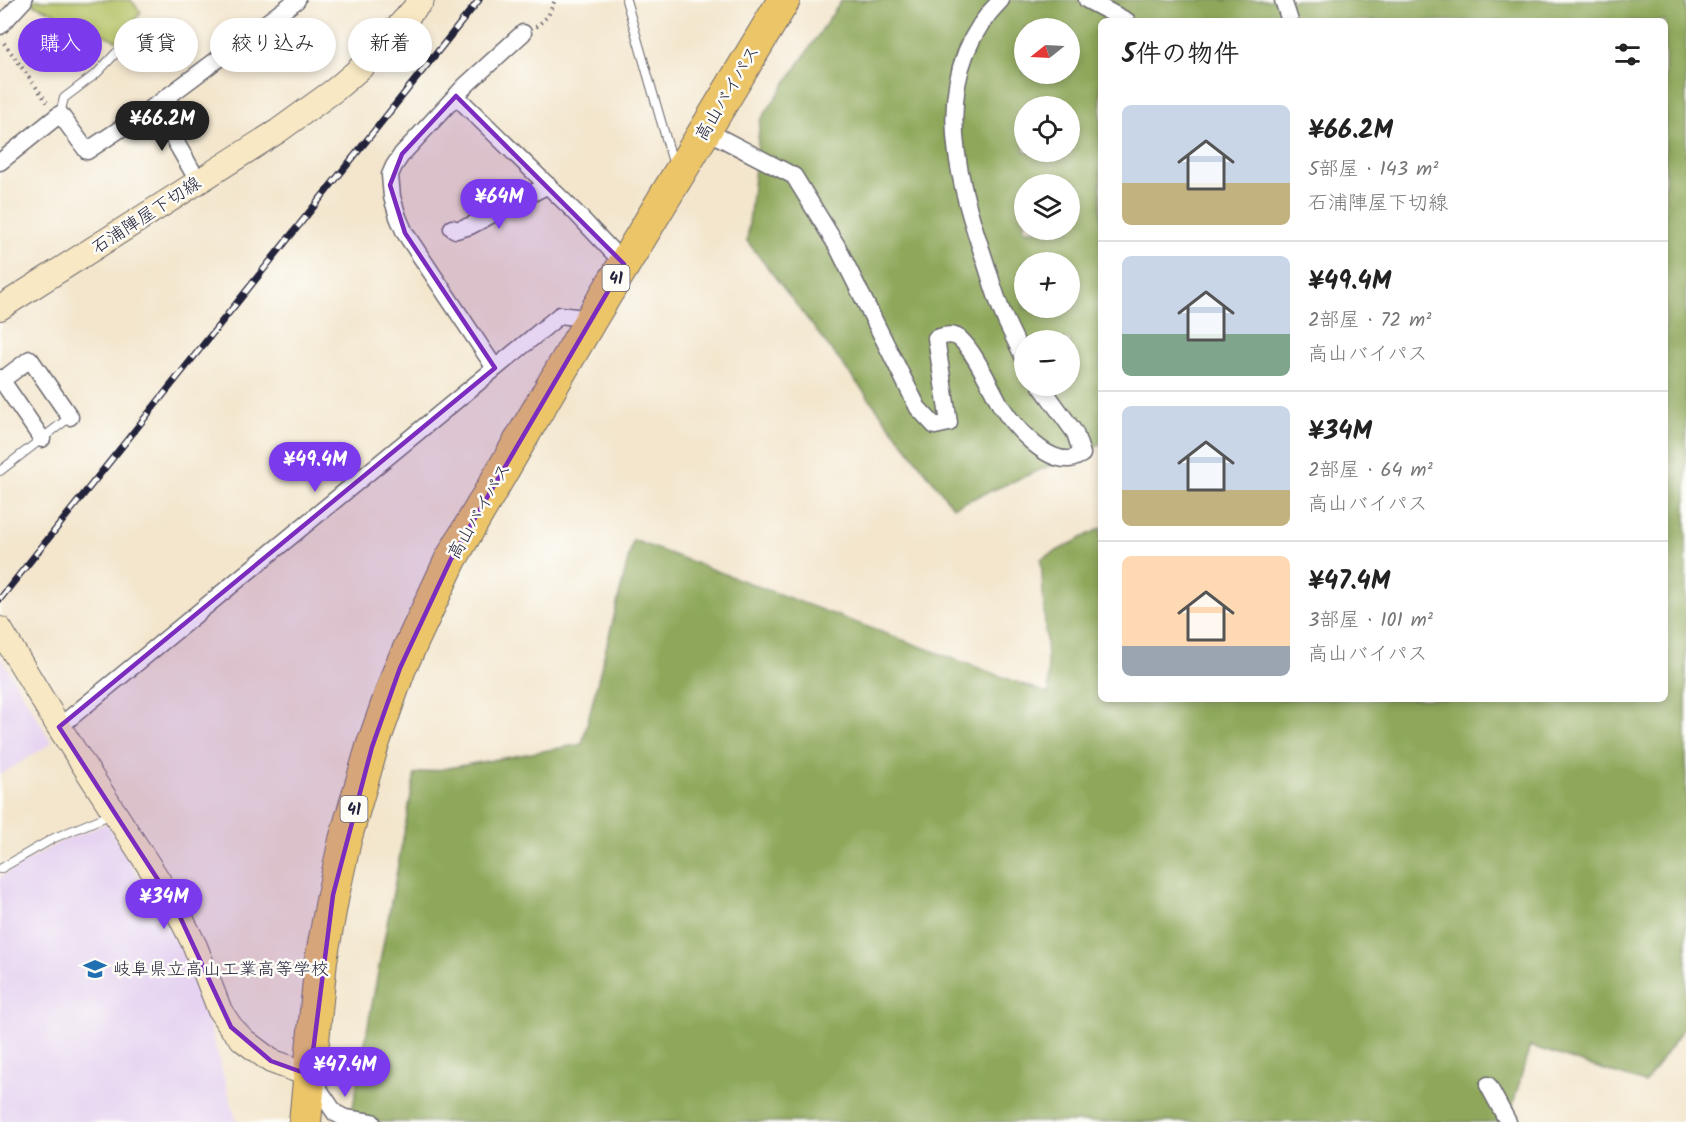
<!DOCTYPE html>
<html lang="ja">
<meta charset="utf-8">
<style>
body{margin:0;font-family:Kalam,"Klee One",sans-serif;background:#f6f6f6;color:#222;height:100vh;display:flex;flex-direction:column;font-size:22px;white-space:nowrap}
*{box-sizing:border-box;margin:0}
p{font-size:20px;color:#767676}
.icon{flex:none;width:33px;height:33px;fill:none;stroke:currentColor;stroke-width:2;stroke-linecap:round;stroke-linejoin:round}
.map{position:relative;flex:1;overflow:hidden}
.drawer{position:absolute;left:1098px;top:18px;width:570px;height:684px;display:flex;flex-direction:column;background:#fff;border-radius:9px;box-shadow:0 3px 9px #0003}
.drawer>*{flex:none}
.banner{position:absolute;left:18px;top:18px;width:570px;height:54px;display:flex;gap:12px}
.needle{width:39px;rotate:252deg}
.tools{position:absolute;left:1014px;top:18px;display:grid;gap:12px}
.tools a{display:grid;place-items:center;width:66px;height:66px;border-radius:50%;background:#fff;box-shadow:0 3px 9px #0003;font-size:30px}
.price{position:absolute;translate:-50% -51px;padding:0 14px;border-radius:21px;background:#7c3aed;color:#fff;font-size:20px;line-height:39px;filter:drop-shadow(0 2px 3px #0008)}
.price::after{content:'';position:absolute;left:50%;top:36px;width:18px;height:14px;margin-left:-9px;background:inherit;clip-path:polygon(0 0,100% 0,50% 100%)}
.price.active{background:#222;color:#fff}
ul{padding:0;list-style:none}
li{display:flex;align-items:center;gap:18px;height:150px;padding:0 24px}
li+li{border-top:2px solid #e0e0e0}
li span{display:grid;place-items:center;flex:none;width:168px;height:120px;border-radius:9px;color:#555}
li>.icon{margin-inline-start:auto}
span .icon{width:72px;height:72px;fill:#fffc;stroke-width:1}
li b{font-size:26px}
h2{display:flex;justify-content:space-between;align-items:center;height:72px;padding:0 24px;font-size:26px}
.tag{padding:0 21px;border-radius:27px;background:#fff;box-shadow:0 3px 9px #0003;font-size:21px;line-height:54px}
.tag.active{background:#7c3aed;color:#fff}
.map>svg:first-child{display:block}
</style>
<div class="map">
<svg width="1686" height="1122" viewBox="0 0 1686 1122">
<rect width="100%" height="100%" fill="#fdfcf7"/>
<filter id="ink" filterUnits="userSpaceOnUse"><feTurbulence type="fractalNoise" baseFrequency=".0167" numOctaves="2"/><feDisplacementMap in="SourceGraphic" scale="12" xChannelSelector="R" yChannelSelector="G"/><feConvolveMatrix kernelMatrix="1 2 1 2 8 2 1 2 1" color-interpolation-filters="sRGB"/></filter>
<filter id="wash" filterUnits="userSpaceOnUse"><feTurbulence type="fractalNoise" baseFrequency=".008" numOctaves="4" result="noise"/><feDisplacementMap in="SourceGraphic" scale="24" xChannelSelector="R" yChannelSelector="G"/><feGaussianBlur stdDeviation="1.35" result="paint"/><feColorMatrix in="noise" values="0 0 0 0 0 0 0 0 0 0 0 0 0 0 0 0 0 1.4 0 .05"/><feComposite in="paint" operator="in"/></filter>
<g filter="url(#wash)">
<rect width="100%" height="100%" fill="#f3e6cd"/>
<g fill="#e5d3f1">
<polygon points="0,656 52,743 0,775"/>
<polygon points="107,823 183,952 197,985 237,1122 0,1122 0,877 58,843"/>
</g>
<polygon fill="#b3c164" stroke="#6a7250" stroke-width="1.5" points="34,0 131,0 141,12 120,42 31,3"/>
<path fill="#8ea75a" stroke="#58644a" stroke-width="1.5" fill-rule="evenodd" d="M842,0H1686V1025L1645,1083L1530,1046L1508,1122H350L415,774L582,744L633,540L1049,694L1041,559L1101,528V699H1665V21H1101V444L953,507L747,241L760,121ZM1024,28H1070V74H1024ZM1024,106H1070V152H1024ZM1024,184H1070V230H1024ZM1024,262H1070V308H1024ZM1024,340H1070V386H1024Z"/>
</g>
<g filter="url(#ink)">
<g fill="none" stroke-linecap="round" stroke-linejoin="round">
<g stroke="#6b676e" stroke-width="10">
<g id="lane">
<polyline points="626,0 674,166"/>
<polyline points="60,114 64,98 97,73 116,53"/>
<polyline points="0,471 70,417"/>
<polyline points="0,869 54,838 112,814"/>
</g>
</g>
<g stroke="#6b676e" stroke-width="19">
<g id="street">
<path d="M1001,0C930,70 954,169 982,252C990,275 996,300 1006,321C1012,334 1018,346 1024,358"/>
<polyline points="1087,0 1127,21"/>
<polyline points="1283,0 1290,21"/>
<polyline points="0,26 24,0"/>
<polyline points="456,96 577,214 624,264"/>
<polyline points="155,106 198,181"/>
<path d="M705,130L794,176L837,246L918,408L935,426L949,423L936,338C944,336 951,333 959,338C974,350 991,388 1001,406C1013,425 1044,461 1069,459C1073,459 1078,456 1082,454L1075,433L1041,386"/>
<polyline points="0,162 60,114 87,151 155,106 297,0"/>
<polyline points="452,228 456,230 470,226 548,185"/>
<polyline points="495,368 405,233 398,217 392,197 390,175 394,166 402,154 465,86 523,33"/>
<polyline points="0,378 42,439"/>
<polyline points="2,380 30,359 70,417"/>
<polyline points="59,727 560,315 591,319"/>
<polyline points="312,1079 335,1113 345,1118 372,1122"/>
<polyline points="1488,1085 1508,1122"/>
</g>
</g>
<g stroke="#6b676e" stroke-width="26">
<g id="secondary">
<polyline points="0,308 278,131 336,89 365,64 422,0"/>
<polyline points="0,629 59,727 175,906 195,946 220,1011 231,1027 243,1040 271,1061 310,1075"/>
</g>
</g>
<g stroke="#6b676e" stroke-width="34">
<polyline id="highway" points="305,1122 321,960 333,895 345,840 372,747 400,668 451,559 591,319 784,0"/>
</g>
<g stroke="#6b676e" stroke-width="4" stroke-dasharray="1.5 4.5" stroke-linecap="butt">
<polyline points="536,27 548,16 555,0"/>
<polyline points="4,43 47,102"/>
</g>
<use href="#lane" stroke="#fff" stroke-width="8"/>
<use href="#street" stroke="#fff" stroke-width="16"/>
<use href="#secondary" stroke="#f8e8c3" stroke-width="24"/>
<use href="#highway" stroke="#edc569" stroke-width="32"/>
<g stroke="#22223b" stroke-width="7">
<polyline id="rail" points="0,599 479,0"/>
</g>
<use href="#rail" stroke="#fdfcf7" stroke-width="4.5" stroke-dasharray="14" stroke-linecap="butt"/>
</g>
</g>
<path fill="#7b2cbf" fill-opacity="0.2" stroke="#7b2cbf" stroke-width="4.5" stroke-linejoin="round" d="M456,96L624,264L451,559L400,668L372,747L333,895L310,1075L271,1061L231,1027L175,906L59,727L495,368L405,233L390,185L402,154Z"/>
<defs>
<g id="school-bare" transform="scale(1.8)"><path d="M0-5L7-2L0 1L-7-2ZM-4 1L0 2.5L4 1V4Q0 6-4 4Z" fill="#1f6fb2" stroke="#fdfcf7" stroke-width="2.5" paint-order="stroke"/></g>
</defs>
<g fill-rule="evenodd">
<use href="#school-bare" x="95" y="969"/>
</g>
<g text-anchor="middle" stroke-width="5" stroke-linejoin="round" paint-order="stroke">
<g fill="#fdfcf7" stroke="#646373" stroke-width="1.5">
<rect x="602.5" y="265" width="27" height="26" rx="4.5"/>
<rect x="340.5" y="796" width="27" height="26" rx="4.5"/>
</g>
<g font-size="16" font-weight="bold" fill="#22223b">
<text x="616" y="284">41</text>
<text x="354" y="815">41</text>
</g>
<g font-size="18" fill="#22223b" stroke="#fdfcf7">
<text transform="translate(727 93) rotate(-59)" y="6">高山バイパス</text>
<text transform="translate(146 215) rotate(-33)" y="6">石浦陣屋下切線</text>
<text transform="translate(479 511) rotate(-60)" y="6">高山バイパス</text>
</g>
<g font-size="18" fill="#22223b" stroke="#fdfcf7" text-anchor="start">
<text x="113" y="975">岐阜県立高山工業高等学校</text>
</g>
</g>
</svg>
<div class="tools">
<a><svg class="needle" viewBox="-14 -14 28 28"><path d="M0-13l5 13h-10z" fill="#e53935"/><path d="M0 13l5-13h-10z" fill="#767676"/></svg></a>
<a><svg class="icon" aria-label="locate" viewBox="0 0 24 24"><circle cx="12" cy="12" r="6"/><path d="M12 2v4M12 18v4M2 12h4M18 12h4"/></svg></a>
<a><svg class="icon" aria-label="layers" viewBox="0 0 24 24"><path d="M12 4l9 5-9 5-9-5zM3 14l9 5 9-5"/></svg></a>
<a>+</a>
<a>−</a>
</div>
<b class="price active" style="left:162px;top:152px">¥66.2M</b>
<b class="price" style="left:499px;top:230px">¥64M</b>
<b class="price" style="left:315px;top:493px">¥49.4M</b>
<b class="price" style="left:164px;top:930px">¥34M</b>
<b class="price" style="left:345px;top:1098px">¥47.4M</b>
<div class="banner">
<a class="tag active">購入</a>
<a class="tag">賃貸</a>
<a class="tag">絞り込み</a>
<a class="tag">新着</a>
</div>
<section class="drawer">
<h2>5件の物件<svg class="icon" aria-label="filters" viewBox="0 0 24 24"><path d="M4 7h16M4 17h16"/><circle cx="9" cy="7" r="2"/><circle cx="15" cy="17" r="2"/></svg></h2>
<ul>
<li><span style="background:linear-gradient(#c9d6e8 65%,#c2b280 0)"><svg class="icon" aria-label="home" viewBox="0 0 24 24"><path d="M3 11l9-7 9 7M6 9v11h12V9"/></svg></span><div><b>¥66.2M</b><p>5部屋 · 143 m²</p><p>石浦陣屋下切線</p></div></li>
<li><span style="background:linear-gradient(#c9d6e8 65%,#7fa58c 0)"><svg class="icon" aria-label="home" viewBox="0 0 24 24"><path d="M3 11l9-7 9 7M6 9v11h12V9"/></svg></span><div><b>¥49.4M</b><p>2部屋 · 72 m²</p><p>高山バイパス</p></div></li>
<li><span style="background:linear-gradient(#c9d6e8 70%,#c2b280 0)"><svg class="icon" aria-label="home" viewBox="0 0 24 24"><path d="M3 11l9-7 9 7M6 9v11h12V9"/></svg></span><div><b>¥34M</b><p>2部屋 · 64 m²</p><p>高山バイパス</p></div></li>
<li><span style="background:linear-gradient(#ffd9b3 75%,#9aa5b1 0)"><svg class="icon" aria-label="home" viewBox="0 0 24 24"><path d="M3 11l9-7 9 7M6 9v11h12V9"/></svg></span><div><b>¥47.4M</b><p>3部屋 · 101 m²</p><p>高山バイパス</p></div></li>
</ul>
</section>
</div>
